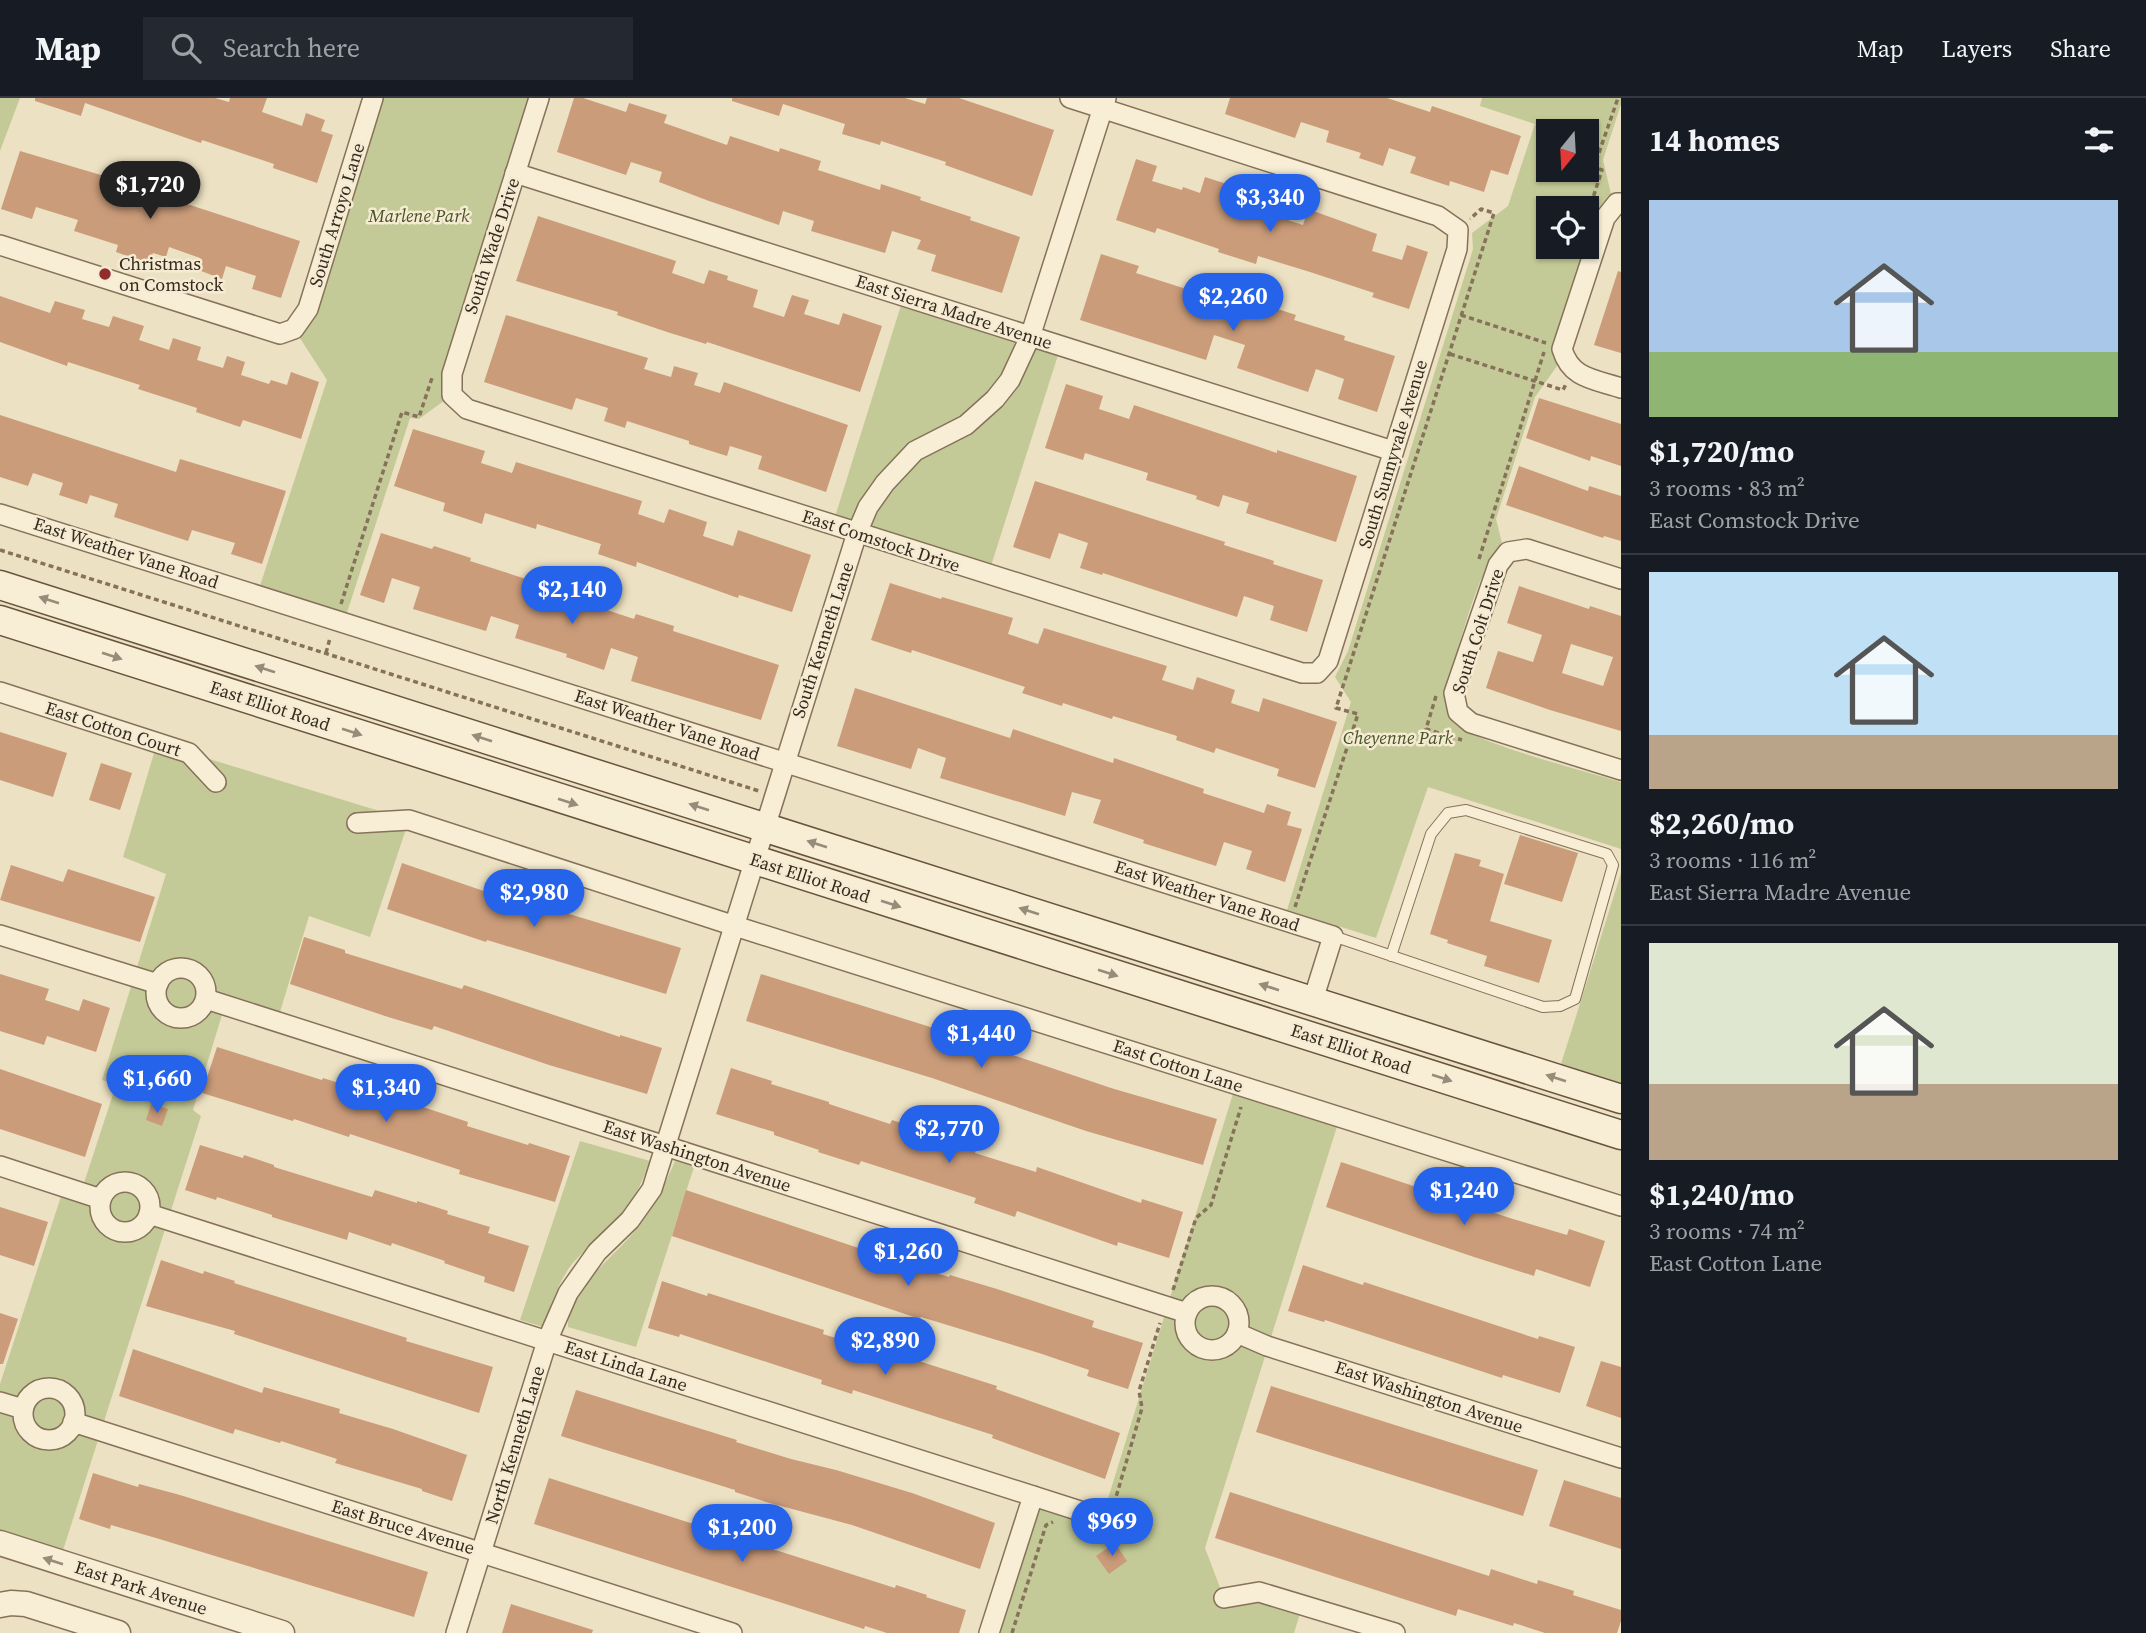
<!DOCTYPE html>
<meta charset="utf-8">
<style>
body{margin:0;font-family:"Source Serif 4",serif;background:#242831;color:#f1f3f6;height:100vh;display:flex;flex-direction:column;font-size:26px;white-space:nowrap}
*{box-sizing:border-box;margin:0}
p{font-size:23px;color:#9ea1a6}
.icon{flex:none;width:38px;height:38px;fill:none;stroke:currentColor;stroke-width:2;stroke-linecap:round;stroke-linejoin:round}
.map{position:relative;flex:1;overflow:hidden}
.drawer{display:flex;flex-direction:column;background:#171b24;width:525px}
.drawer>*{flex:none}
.needle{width:46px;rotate:198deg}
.fabs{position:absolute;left:1536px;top:21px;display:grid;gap:14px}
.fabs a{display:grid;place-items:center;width:63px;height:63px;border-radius:0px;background:#171b24;box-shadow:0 2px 5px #0004;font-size:35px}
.price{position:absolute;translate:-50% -60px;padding:0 16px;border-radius:24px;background:#2563eb;color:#fff;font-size:23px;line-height:46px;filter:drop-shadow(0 2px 4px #0008)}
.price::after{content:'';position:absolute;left:50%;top:42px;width:21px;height:16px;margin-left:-10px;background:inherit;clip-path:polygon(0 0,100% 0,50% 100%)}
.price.on{background:#222;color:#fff}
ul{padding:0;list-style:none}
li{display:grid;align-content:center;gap:14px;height:371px;padding:0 28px}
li+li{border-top:2px solid #363941}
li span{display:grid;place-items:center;height:217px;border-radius:0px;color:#555}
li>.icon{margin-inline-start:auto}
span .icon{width:126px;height:126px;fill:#fffc;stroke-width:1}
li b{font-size:30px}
h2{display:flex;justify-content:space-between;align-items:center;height:84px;padding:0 28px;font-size:30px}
header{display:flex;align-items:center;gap:42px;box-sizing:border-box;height:98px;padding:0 35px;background:#171b24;border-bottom:2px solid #363941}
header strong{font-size:33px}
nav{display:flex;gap:38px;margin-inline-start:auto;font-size:24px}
.search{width:490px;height:63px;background:#242831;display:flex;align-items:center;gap:18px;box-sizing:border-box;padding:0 24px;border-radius:0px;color:#9ea1a6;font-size:26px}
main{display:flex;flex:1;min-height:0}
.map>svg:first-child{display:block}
</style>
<header>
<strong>Map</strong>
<div class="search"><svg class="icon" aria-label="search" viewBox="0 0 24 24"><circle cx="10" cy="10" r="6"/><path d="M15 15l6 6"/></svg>Search here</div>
<nav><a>Map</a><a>Layers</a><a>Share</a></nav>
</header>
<main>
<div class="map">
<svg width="1621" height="1535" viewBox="0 0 1621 1535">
<rect width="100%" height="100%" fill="#ede1c3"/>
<g fill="#c4ca97" fill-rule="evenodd">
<polygon points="0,0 20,0 0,53"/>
<polygon points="374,0 539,0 452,297 419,321 410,320 344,524 257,497 327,282 294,231"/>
<path d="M1482,0H1621V6L1603,62L1611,96L1599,110L1587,146V110H1549V149H1586L1555,248L1557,268L1535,299L1496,421L1502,445C1476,474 1458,554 1446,593C1446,604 1446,615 1453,624C1470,644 1589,674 1621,684V751L1428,689L1376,840L1287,812L1351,604L1335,579L1348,553L1473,151L1472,135L1508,108L1535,26L1480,8ZM1549,33H1587V72H1549Z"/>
<polygon points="902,204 1059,254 990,471 834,422"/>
<polygon points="157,645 409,722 370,839 309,818 277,924 225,907 193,1012 201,1018 59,1465 0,1445 0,1286 64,1089 81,1094 116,987 102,982 166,776 123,759"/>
<polygon points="1621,775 1621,986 1561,966"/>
<polygon points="1236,986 1340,1019 1205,1450 1224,1500 1303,1506 1294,1535 989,1535 1033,1398 1102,1420"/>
<path d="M580,1043L650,1063C642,1085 632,1107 616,1125C601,1141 582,1152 569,1170C557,1188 550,1209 543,1229L520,1222Z"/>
<path d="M675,1063L694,1069L636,1249L568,1229C566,1192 618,1156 638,1129C654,1108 665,1087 675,1063Z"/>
</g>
<g fill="#ca9c7a" fill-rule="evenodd">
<polygon points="35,0 215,0 229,4 230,0 267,0 262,14 302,28 306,15 325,22 321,33 333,37 317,85 273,70 274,66 202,42 201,45 85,5 81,18 35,3"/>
<polygon points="574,0 583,0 626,14 629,5 667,17 664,25 727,47 730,38 779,54 780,50 821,63 818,72 880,92 881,86 921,99 920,102 971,119 970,122 1020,139 1002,195 931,173 936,157 917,151 921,142 892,133 885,155 811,133 814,123 783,113 779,127 709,103 659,84 662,74 631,64 626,77 557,54"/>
<polygon points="732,0 905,0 925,6 927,0 959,0 1054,32 1032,98 945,67 946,64 881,43 880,47 842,36 845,26 783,6 779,18 732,3"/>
<polygon points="1230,0 1387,0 1430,14 1432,8 1521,38 1508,77 1491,72 1484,94 1450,83 1449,88 1410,75 1416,59 1389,50 1383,68 1359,60 1361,55 1326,44 1329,33 1301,24 1295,40 1225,16"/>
<polygon points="20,53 138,88 139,83 186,98 184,105 300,143 281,200 252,191 256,178 226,168 222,181 196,171 200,160 169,149 166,159 153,155 149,166 116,154 118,147 74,133 78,122 36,109 32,121 1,111"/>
<polygon points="1136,61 1157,68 1152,83 1182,92 1183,89 1200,95 1205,79 1276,102 1272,117 1303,127 1308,111 1377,136 1372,153 1402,162 1407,147 1428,154 1409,211 1372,199 1374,195 1310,174 1258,158 1256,166 1218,154 1219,151 1157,130 1155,135 1116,122"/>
<polygon points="538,118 676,163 672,175 704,186 709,172 728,178 727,182 758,192 753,209 784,219 792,197 809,202 804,216 839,227 843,215 882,228 860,294 707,244 706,246 667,234 617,217 618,214 516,183"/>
<polygon points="1101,156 1139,168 1136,175 1205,197 1205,195 1256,212 1259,205 1296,217 1294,222 1345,238 1344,242 1395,258 1377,314 1338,301 1344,281 1316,271 1308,294 1237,270 1245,247 1214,237 1206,262 1080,222"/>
<polygon points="1618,173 1621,174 1621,255 1594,247"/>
<polygon points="0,198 50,215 55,203 85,212 82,221 109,229 113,218 144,228 139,242 169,252 173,240 201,249 197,262 223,270 227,258 245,264 241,277 269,286 271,282 287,287 291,274 319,284 301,341 243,322 240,329 196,314 197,310 138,291 140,287 68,264 67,268 0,244"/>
<polygon points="506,217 648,260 644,271 671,279 674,268 698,275 694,287 720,295 724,284 848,327 826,394 758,371 762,358 730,348 727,358 689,346 689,343 627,323 625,330 604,323 608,310 576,300 572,312 484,284"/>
<polygon points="1066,286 1103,298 1099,311 1129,321 1134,307 1277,355 1277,352 1357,378 1336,444 1246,415 1249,405 1223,397 1219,409 1196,401 1197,398 1146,382 1148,375 1085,355 1083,362 1045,350"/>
<polygon points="1539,300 1621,326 1621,368 1591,358 1590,363 1526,340"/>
<polygon points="0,317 176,374 180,361 286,393 262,466 231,456 235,445 192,432 188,443 114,419 118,406 90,397 87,406 59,397 63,385 33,375 28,388 0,379"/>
<polygon points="413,331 485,353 481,365 512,375 516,364 642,403 638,416 664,425 669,411 707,424 703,438 733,448 738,432 811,457 792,514 739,497 738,500 637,464 636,469 598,456 601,446 537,426 536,431 485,415 482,426 443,413 445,405 394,388"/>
<polygon points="1519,368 1588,393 1589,388 1621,398 1621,443 1604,438 1603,440 1506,407"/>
<polygon points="1035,383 1225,444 1224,447 1274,463 1273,466 1323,482 1307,534 1270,522 1274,508 1244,498 1237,519 1103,475 1102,477 1080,470 1088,445 1059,435 1050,461 1013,449"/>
<polygon points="381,435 432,451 434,448 471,460 470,463 573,496 571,500 634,521 636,516 674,528 673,533 779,567 761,622 631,583 638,559 611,550 604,572 566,559 567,556 515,540 519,527 491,518 486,533 413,511 420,489 392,480 384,505 360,497"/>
<polygon points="890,485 941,501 942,499 1013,520 1008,536 1038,546 1044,530 1167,568 1162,582 1193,592 1197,579 1235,592 1231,605 1259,614 1263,600 1337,624 1315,690 1277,678 1279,671 1216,650 1214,655 1176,642 1177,638 1113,618 1112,621 1063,605 1062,608 1022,595 1025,589 912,552 911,555 871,542"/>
<path d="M1519,488L1589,511L1590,508L1621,518V633L1550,612L1486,590L1498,553L1533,564L1542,537L1507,525ZM1571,546L1613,559L1603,588L1562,575Z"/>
<polygon points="855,590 1010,640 1013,631 1113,665 1114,660 1204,691 1203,695 1264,715 1267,706 1291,714 1287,727 1302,731 1285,784 1246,771 1252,753 1224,744 1216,768 1143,745 1144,742 1093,725 1101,702 1072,694 1065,718 940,680 946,660 918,650 911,671 837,648"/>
<polygon points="0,634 67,655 53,699 0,682"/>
<polygon points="101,665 132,675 120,712 89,702"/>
<polygon points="1520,737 1578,755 1562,804 1504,786"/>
<polygon points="1455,755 1481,762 1479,768 1504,776 1490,823 1552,842 1539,885 1484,868 1487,858 1447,845 1448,842 1430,836"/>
<polygon points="402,765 519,805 520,801 681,850 666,896 487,842 486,844 387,811"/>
<polygon points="11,767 63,784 68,771 155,799 140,844 0,802"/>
<polygon points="304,839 345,852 345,855 462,891 464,887 620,939 620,937 662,950 647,996 549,967 434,928 432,932 388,919 290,886"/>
<polygon points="0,876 49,891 45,902 79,913 83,901 110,910 96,954 47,938 44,947 0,933"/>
<polygon points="761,876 924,927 1111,990 1217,1021 1203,1067 1086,1033 932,980 746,923"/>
<polygon points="217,949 322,982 323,980 371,995 372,992 468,1024 467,1028 528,1047 529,1045 570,1058 555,1104 459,1076 460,1072 350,1036 349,1039 294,1021 293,1023 202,995"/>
<polygon points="731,970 772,983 771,986 829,1004 829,1006 890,1026 892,1022 977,1050 975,1055 1036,1074 1037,1069 1141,1105 1142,1101 1183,1114 1169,1160 1118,1144 1117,1148 1017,1113 1015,1119 974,1105 976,1100 861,1063 859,1067 818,1054 819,1052 774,1037 774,1034 716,1016"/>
<polygon points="0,971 102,1006 85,1059 0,1031"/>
<polygon points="151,1006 168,1011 162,1028 146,1022"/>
<polygon points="200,1047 243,1060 244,1057 274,1067 274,1069 372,1099 375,1092 417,1105 417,1103 448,1113 447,1116 490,1129 488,1135 529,1148 514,1194 484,1184 485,1179 444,1165 445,1163 392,1145 391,1148 349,1134 347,1142 272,1119 272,1117 217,1099 216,1102 185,1092"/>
<polygon points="1341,1064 1513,1121 1567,1137 1569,1131 1605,1143 1590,1189 1536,1171 1534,1178 1474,1159 1326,1109"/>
<polygon points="686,1092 888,1160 949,1179 950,1177 997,1191 1094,1223 1092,1229 1143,1245 1128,1291 1087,1278 1089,1272 1039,1255 921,1219 920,1221 672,1138"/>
<polygon points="0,1109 48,1124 34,1168 0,1157"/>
<polygon points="161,1162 203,1176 204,1173 235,1183 234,1185 407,1240 406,1243 493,1269 479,1315 234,1236 235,1233 146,1208"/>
<polygon points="1303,1167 1363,1187 1364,1184 1538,1241 1539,1238 1575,1249 1560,1295 1503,1277 1502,1280 1325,1222 1324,1224 1288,1213"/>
<polygon points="662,1183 707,1198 708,1195 824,1232 823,1236 877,1253 878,1250 997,1288 996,1291 1120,1335 1105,1381 992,1340 993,1337 853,1292 852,1296 821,1286 822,1282 680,1236 679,1239 648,1230"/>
<polygon points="0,1215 18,1221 3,1266 0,1266"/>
<polygon points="133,1251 262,1295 264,1289 340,1311 339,1315 393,1331 467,1357 452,1403 422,1393 422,1391 335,1365 337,1361 281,1343 280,1345 235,1331 233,1336 119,1298"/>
<polygon points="1601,1263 1621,1269 1621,1320 1586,1308"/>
<polygon points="1271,1288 1538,1372 1523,1418 1256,1334"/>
<polygon points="576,1292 737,1342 736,1344 791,1361 836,1372 912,1395 995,1425 980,1471 852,1427 766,1404 735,1394 735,1392 561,1338"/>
<polygon points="93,1375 138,1389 139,1386 180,1397 428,1474 414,1519 156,1440 111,1427 110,1431 79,1421"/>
<polygon points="549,1380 895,1490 896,1487 927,1497 926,1499 966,1512 959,1535 887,1535 865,1528 864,1531 534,1426"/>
<polygon points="1564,1382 1621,1400 1621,1451 1549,1428"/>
<polygon points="1230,1394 1489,1478 1491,1471 1537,1486 1538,1482 1574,1493 1573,1497 1621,1512 1621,1523 1617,1535 1545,1535 1514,1525 1513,1528 1458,1511 1456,1518 1215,1440"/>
<polygon points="1115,1445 1127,1463 1109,1476 1096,1458"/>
<polygon points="511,1506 593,1532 592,1535 502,1535"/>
</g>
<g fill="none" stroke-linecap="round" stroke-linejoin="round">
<g stroke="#86725a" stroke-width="12">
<polyline id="service" points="1333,838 1543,909 1560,908 1575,901 1613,767 1607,756 1466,712 1448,715 1431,736 1391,858"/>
</g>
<g stroke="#86725a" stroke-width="22">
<g id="minor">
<polyline points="539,0 452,276 452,297 467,311 1302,575 1317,575 1328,563 1457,151 1458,132 1438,118 1070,0"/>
<polyline points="515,75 1393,353"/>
<path d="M1621,105H1617L1605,120L1562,251C1571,281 1594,281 1621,290"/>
<polyline points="0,147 280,236 294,231 308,211 373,0"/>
<polyline points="0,416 1333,838 1313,902"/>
<polyline points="1621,481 1527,451 1508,454 1498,467 1454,595 1458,614 1471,625 1621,672"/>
<polyline points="0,594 189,655 216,684"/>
<polyline points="357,725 409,722 735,828 1621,1108"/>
<polyline points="0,837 158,886"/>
<circle cx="181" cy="895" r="25"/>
<polyline points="206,901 1187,1215"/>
<polyline points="0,1068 101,1101"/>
<circle cx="125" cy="1109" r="25"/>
<polyline points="149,1116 1102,1420"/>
<circle cx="1212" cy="1225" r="27"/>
<polyline points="1237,1235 1267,1248 1621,1360"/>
<circle cx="49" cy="1316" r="26"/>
<polyline points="0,1304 23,1311"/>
<polyline points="73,1324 732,1535"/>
<polyline points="1224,1500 1259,1494 1395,1535"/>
<polyline points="456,1535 547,1243 568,1195 597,1154 630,1122 652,1091 857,435 868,409 885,385 915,353 966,327 995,301 1010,282 1030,239 1106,0"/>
<polyline points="989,1535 1033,1398"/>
</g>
</g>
<g stroke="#86725a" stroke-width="27">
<g id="tertiary">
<polyline points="0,1445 282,1535"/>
<polyline points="0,1507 11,1505 26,1506 118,1535"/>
</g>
</g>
<g stroke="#68533e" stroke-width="31">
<g id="secondary">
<polyline points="0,487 1621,1001"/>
<polyline points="0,522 1621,1037"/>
</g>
</g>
<g stroke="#86725a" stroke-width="3.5" stroke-dasharray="5 3.5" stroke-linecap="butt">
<polyline points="1591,106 1602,72 1594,69 1618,0"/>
<polyline points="1461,217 1546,245"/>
<polyline points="1450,256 1563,292 1566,286"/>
<polyline points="0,452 759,693"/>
<polyline points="1479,461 1544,254"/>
<polyline points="341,506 402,314 419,319 432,280 434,280"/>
<polyline points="326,555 330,540"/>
<polyline points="1436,598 1426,631 1462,642"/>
<polyline points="1295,809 1358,616 1336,610 1494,115 1481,111 1470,121"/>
<polyline points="1173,1192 1196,1120 1211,1107 1241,1009"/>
<polyline points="1114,1406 1142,1310 1139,1293 1160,1225"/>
<polyline points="1012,1535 1046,1427 1053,1424"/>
</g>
<use href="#service" stroke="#f8eed6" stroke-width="10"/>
<use href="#minor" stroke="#f8eed6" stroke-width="19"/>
<use href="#tertiary" stroke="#f8eed6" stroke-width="24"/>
<use href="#secondary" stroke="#f8eed6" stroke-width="28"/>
</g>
<defs><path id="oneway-solid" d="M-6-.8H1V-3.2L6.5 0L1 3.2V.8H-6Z" transform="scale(1.75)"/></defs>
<g fill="#978c7a">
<use href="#oneway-solid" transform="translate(49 502) rotate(-162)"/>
<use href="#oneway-solid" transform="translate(112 558) rotate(18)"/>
<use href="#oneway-solid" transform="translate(265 571) rotate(-162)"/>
<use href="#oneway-solid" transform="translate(352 634) rotate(18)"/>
<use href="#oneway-solid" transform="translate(482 640) rotate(-162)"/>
<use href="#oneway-solid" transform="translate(568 704) rotate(18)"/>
<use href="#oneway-solid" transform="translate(699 709) rotate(-162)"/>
<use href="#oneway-solid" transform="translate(817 746) rotate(-162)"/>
<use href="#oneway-solid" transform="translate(891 806) rotate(18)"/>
<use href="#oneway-solid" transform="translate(1029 813) rotate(-162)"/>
<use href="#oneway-solid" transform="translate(1108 875) rotate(18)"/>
<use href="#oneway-solid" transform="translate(1269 889) rotate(-162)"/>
<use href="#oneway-solid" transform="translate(1442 980) rotate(18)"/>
<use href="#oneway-solid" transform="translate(1556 980) rotate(-162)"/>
<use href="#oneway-solid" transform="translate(53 1463) rotate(-162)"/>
</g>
<circle fill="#932d2c" stroke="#f4ebd2" stroke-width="2.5" cx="105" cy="176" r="7"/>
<g text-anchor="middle" stroke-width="5" stroke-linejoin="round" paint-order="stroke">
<g font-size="18" fill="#362a1e" stroke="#f4ebd2">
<text transform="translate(337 117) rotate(-73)" y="6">South Arroyo Lane</text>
<text transform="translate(492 148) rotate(-72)" y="6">South Wade Drive</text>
<text transform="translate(954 214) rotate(18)" y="6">East Sierra Madre Avenue</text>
<text transform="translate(1393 356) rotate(-73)" y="6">South Sunnyvale Avenue</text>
<text transform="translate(881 443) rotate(18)" y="6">East Comstock Drive</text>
<text transform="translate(126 455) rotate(18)" y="6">East Weather Vane Road</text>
<text transform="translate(1478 533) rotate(-72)" y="6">South Colt Drive</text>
<text transform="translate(823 542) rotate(-72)" y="6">South Kenneth Lane</text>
<text transform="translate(270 608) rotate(18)" y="6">East Elliot Road</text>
<text transform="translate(667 627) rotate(18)" y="6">East Weather Vane Road</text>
<text transform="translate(113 631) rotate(18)" y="6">East Cotton Court</text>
<text transform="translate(810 780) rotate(18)" y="6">East Elliot Road</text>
<text transform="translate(1207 798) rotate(18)" y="6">East Weather Vane Road</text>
<text transform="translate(1351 951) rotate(18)" y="6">East Elliot Road</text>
<text transform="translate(1178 968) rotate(18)" y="6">East Cotton Lane</text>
<text transform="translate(697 1058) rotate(18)" y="6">East Washington Avenue</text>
<text transform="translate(626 1268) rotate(18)" y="6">East Linda Lane</text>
<text transform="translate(1429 1299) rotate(18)" y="6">East Washington Avenue</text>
<text transform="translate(515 1347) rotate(-73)" y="6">North Kenneth Lane</text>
<text transform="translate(403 1429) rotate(17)" y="6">East Bruce Avenue</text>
<text transform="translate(141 1490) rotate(18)" y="6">East Park Avenue</text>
</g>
<g font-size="18" font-style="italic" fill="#465225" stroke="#f4ebd2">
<text x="419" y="124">Marlene Park</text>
<text x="1398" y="646">Cheyenne Park</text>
</g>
<g font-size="18" fill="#362a1e" stroke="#f4ebd2" text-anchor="start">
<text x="119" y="172">Christmas<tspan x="119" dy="21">on Comstock</tspan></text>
</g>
</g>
</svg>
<div class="fabs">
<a><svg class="needle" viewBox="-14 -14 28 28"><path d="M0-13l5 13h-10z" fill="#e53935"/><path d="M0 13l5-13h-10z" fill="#9ea1a6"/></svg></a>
<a><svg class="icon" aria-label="locate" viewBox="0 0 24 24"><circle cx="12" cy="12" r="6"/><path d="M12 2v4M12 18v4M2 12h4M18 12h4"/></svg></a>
</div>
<b class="price on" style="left:150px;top:123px">$1,720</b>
<b class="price" style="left:1270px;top:136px">$3,340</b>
<b class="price" style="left:1233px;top:235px">$2,260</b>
<b class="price" style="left:572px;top:528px">$2,140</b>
<b class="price" style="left:534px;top:831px">$2,980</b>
<b class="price" style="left:981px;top:972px">$1,440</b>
<b class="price" style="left:157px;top:1017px">$1,660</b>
<b class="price" style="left:386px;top:1026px">$1,340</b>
<b class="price" style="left:949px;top:1067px">$2,770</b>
<b class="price" style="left:1464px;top:1129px">$1,240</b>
<b class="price" style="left:908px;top:1190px">$1,260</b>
<b class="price" style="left:885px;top:1279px">$2,890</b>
<b class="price" style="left:1112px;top:1460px">$969</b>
<b class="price" style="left:742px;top:1466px">$1,200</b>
</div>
<section class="drawer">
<h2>14 homes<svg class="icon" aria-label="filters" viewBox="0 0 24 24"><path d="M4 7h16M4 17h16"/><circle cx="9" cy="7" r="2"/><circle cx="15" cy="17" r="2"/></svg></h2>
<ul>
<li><span style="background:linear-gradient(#a9c7e8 70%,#8fb573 0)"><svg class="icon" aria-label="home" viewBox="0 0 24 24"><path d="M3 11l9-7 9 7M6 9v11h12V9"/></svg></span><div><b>$1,720/mo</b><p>3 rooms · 83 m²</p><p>East Comstock Drive</p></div></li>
<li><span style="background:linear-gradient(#bfe0f5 75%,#b9a48a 0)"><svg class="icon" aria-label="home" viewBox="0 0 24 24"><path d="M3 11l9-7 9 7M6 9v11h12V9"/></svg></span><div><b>$2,260/mo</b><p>3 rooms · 116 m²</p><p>East Sierra Madre Avenue</p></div></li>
<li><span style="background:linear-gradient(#dfe7d0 65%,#b9a48a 0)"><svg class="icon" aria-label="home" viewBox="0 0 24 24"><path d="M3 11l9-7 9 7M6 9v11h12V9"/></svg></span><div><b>$1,240/mo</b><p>3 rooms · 74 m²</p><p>East Cotton Lane</p></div></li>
</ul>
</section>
</main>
